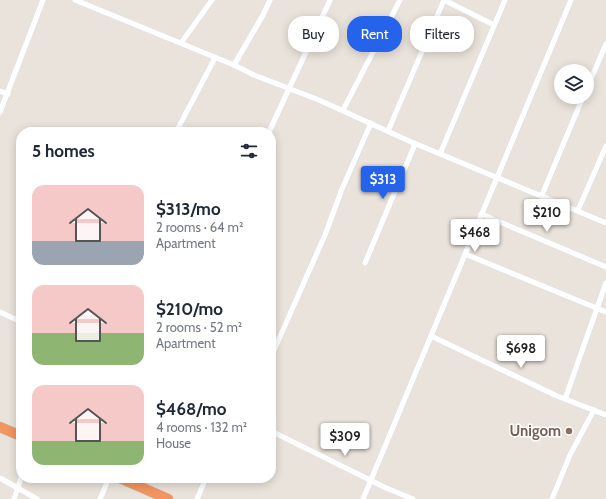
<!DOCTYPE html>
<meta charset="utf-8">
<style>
body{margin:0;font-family:Cabin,sans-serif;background:#f2f2f3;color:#1f2937;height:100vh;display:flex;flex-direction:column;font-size:15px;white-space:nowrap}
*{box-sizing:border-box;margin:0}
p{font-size:13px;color:#747a83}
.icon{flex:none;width:22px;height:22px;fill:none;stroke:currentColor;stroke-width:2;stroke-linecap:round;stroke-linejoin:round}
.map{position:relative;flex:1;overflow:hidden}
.drawer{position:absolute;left:16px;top:127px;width:260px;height:356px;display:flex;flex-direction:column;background:#fff;border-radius:16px;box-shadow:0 2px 10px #0003}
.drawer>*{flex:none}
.top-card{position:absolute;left:288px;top:16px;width:258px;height:36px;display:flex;gap:8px}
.tools{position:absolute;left:554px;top:64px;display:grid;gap:8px}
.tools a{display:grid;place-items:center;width:40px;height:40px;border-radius:50%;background:#fff;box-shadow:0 2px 10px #0003;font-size:20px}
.price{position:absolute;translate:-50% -34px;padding:0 9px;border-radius:4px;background:#fff;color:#222;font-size:13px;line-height:26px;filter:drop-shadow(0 1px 2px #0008)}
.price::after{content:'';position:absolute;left:50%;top:24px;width:12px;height:9px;margin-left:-6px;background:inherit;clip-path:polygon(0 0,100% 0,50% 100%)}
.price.selected{background:#2563eb;color:#fff}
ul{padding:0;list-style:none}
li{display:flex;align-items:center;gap:12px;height:100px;padding:0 16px}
li span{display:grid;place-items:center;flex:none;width:112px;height:80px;border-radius:12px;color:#555}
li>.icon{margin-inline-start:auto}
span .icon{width:48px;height:48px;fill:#fffc;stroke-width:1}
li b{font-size:17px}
h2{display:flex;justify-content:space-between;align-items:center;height:48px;padding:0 16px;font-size:17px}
.tag{padding:0 14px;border-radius:16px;background:#fff;box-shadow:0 2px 10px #0003;font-size:14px;line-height:36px}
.tag.selected{background:#2563eb;color:#fff}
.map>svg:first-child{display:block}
</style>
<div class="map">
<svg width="606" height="499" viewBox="0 0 606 499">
<rect width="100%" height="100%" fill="#eae3db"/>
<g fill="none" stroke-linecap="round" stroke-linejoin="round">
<g stroke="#d1d5e1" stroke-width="6">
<g id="street">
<polyline points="75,0 234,65 254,75 319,100 409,141 606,223"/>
<polyline points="444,0 494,25"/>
<polyline points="181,43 212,0"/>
<polyline points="234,65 263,15 270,0"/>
<polyline points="587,88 606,44"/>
<polyline points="0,91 8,94"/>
<polyline points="343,110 400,0"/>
<polyline points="0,112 43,0"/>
<polyline points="388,131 444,0"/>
<polyline points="176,132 215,58"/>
<polyline points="269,132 330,0"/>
<polyline points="440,154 505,0"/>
<polyline points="542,195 583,97"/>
<polyline points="578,210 606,146"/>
<polyline points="481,214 606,267"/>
<polyline points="465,254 606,312"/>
<polyline points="365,263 415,144"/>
<polyline points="0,312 21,322"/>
<polyline points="431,336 557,396 606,415"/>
<polyline points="271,357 325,235 342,189 371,123"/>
<polyline points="565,399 606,283"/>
<polyline points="271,431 386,488 413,499"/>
<polyline points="0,478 37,499"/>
<polyline points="14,499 21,478"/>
<polyline points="100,499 109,478"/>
<polyline points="197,499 206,478"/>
<polyline points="363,499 571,0"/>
<polyline points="552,499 570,455 594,410"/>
</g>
</g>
<g stroke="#c3c3c3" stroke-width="11">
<g id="highway">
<polyline points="0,427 21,436"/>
<polyline points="120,478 168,499"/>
</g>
</g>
<use href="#street" stroke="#fff" stroke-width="5.5"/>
<use href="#highway" stroke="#f2955f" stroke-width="10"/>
</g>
<circle fill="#8d6e63" stroke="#fff" stroke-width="1.5" cx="569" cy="431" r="4"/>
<g text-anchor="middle" stroke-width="3" stroke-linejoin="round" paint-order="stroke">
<g font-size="15" font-weight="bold" fill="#785e54" stroke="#fff" text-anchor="end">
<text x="561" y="436">Unigom</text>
</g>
</g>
</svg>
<div class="tools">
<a><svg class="icon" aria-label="layers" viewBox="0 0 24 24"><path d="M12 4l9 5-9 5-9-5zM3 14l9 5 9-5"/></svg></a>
</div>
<b class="price selected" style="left:383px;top:200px">$313</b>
<b class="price" style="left:547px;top:233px">$210</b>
<b class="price" style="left:475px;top:253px">$468</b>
<b class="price" style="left:521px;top:369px">$698</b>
<b class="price" style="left:345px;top:457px">$309</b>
<div class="top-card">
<a class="tag">Buy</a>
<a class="tag selected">Rent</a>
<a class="tag">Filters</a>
</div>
<section class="drawer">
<h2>5 homes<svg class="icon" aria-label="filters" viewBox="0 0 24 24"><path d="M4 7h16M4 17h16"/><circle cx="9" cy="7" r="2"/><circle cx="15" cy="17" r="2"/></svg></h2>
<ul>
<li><span style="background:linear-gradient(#f6c9c9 70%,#9aa5b1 0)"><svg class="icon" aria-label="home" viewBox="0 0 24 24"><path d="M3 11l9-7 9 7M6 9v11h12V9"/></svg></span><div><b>$313/mo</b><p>2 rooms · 64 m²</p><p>Apartment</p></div></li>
<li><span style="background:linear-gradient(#f6c9c9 60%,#8fb573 0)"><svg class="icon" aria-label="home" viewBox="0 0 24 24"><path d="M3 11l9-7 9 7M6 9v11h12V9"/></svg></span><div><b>$210/mo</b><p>2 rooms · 52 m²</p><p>Apartment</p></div></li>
<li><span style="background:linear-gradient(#f6c9c9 70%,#8fb573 0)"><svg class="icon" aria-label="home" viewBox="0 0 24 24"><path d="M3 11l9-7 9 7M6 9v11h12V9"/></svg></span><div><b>$468/mo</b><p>4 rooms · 132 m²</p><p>House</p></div></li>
</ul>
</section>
</div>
